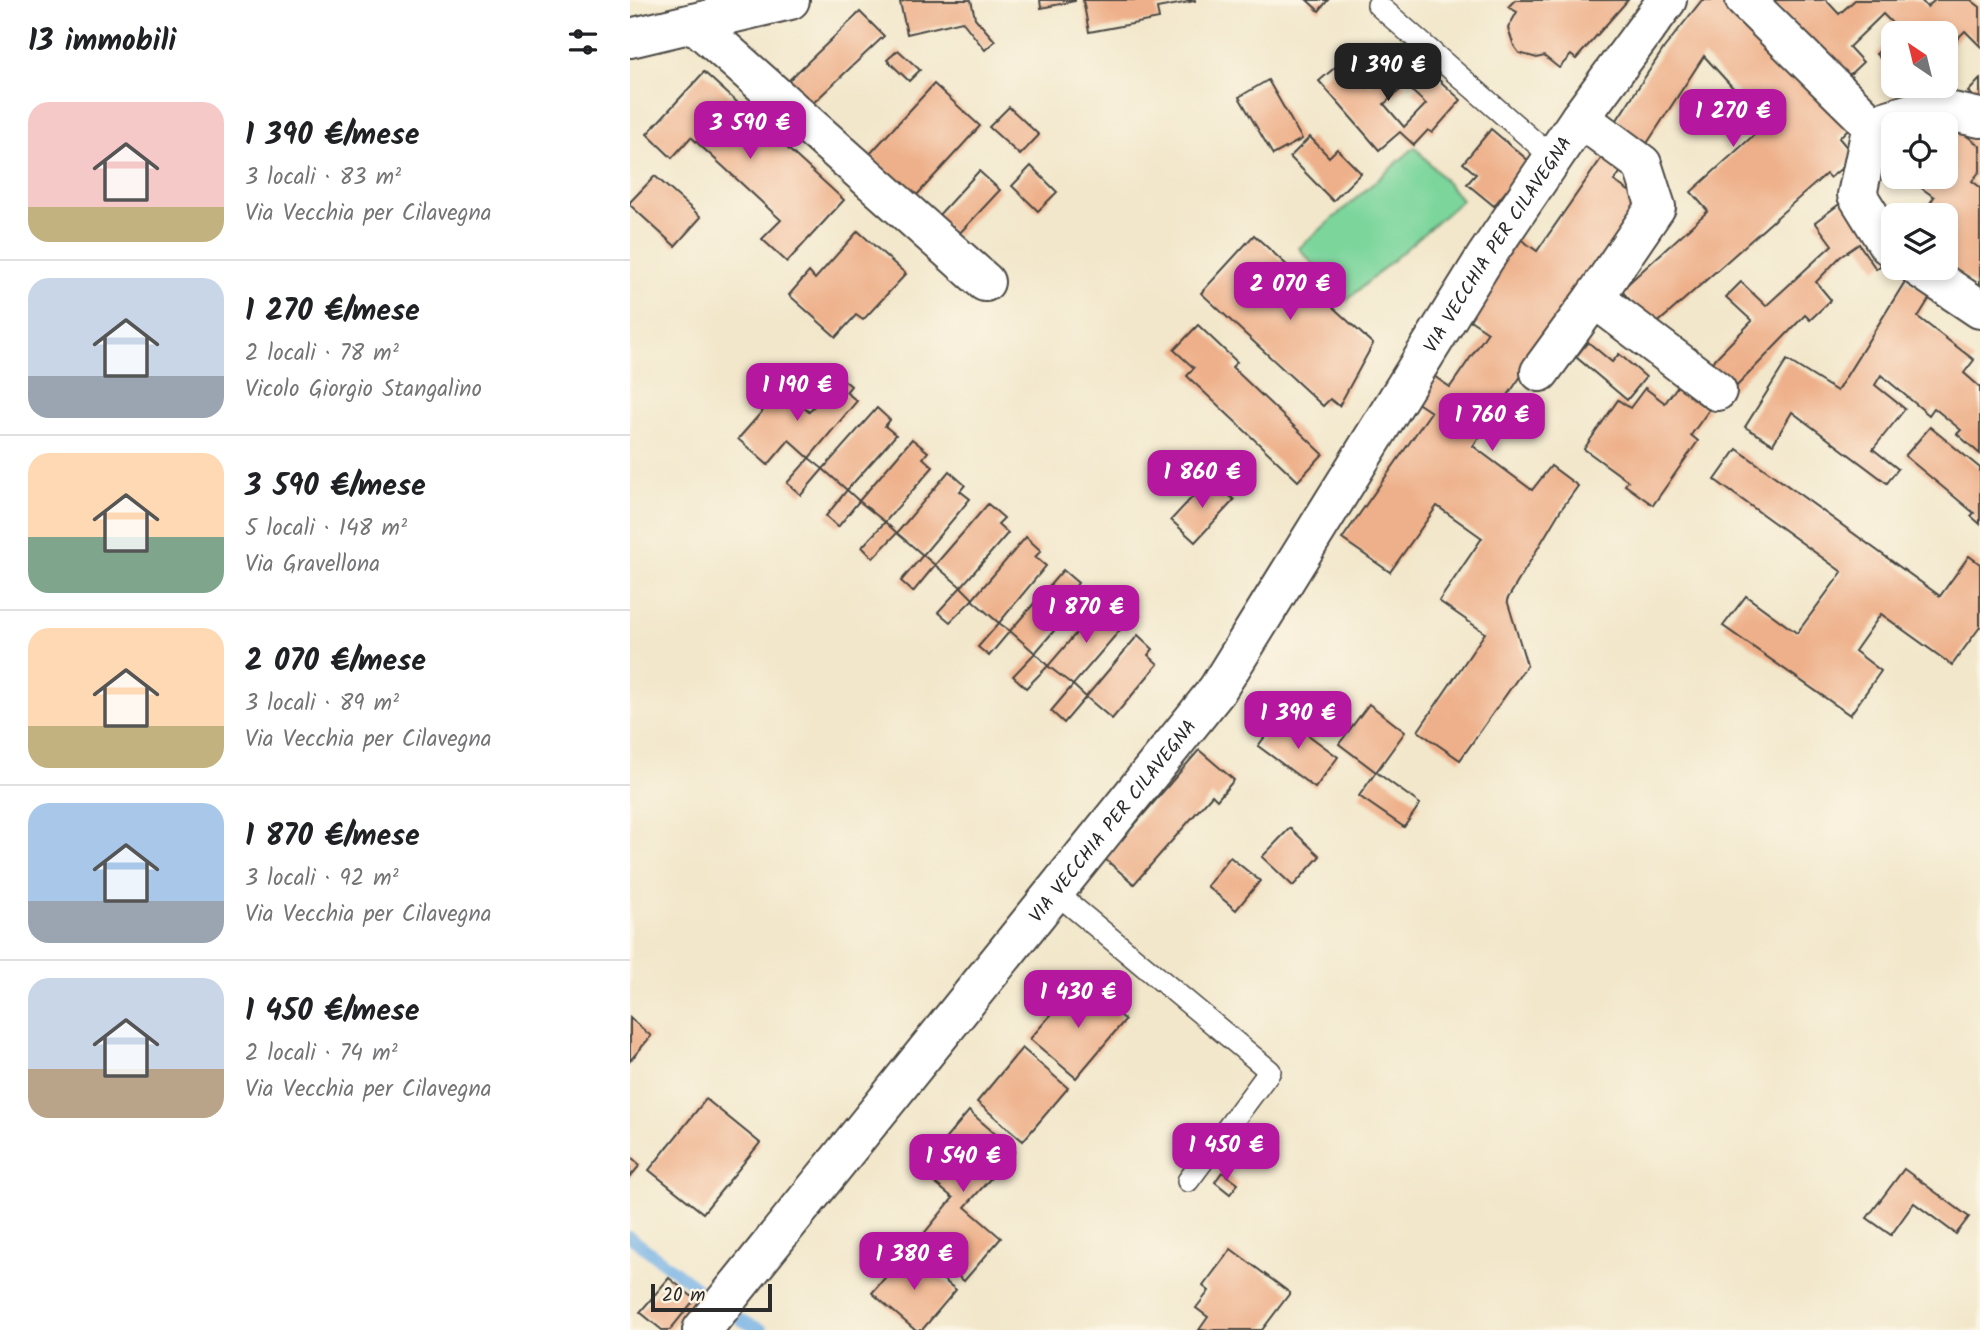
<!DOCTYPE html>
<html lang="it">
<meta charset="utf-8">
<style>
body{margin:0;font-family:Kalam,sans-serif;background:#f6f6f6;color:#202124;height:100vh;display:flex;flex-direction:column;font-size:26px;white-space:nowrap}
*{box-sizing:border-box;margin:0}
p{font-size:23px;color:#757577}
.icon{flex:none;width:38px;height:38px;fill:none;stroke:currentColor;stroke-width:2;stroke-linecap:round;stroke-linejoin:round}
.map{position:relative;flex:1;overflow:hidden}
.details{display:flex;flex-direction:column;background:#fff;width:630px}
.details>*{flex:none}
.needle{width:46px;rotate:325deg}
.tools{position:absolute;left:1251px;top:21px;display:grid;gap:14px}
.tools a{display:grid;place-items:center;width:77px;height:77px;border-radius:14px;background:#fff;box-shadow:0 4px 10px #0003;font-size:35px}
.scale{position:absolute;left:21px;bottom:18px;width:121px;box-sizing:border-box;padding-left:7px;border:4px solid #2b2b2b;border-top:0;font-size:19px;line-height:24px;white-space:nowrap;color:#2b2b2b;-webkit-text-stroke:5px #fcf5e5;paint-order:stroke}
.price{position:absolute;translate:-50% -60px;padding:0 16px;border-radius:14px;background:#b5179e;color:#fff;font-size:23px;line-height:46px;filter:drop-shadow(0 2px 4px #0008)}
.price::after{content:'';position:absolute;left:50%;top:42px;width:21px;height:16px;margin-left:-10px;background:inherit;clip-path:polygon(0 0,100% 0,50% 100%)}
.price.active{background:#222;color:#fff}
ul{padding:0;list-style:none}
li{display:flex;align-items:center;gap:21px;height:175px;padding:0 28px}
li+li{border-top:2px solid #e0e0e0}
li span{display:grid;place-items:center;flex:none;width:196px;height:140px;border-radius:21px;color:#555}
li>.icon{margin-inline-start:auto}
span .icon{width:84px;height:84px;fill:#fffc;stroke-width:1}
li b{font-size:30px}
h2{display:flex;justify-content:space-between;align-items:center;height:84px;padding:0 28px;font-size:30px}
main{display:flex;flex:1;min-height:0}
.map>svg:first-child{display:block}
</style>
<main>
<section class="details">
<h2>13 immobili<svg class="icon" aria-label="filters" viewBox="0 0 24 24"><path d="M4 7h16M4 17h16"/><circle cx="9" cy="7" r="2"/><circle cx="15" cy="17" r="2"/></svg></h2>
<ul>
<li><span style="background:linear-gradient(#f6c9c9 75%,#c2b280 0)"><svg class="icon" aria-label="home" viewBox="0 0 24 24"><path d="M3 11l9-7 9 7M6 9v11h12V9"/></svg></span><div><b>1 390 €/mese</b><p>3 locali · 83 m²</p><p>Via Vecchia per Cilavegna</p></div></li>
<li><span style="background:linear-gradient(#c9d6e8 70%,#9aa5b1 0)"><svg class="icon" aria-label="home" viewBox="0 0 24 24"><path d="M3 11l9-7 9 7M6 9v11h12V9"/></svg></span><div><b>1 270 €/mese</b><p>2 locali · 78 m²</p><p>Vicolo Giorgio Stangalino</p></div></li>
<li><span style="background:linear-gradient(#ffd9b3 60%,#7fa58c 0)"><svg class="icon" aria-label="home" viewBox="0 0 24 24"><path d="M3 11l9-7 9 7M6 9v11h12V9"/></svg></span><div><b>3 590 €/mese</b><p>5 locali · 148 m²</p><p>Via Gravellona</p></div></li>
<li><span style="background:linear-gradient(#ffd9b3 70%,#c2b280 0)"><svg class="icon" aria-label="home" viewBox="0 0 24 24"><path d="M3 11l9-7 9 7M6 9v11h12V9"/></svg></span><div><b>2 070 €/mese</b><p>3 locali · 89 m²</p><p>Via Vecchia per Cilavegna</p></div></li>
<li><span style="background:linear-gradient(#a9c7e8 70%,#9aa5b1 0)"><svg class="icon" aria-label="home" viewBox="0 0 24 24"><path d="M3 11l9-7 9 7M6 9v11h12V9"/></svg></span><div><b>1 870 €/mese</b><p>3 locali · 92 m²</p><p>Via Vecchia per Cilavegna</p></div></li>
<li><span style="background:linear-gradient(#c9d6e8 65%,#b9a48a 0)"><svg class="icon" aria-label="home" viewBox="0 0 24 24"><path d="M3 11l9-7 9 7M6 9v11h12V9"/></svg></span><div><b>1 450 €/mese</b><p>2 locali · 74 m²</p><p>Via Vecchia per Cilavegna</p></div></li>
</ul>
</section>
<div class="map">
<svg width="1350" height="1330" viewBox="0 0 1350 1330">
<rect width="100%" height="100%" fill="#fcf5e5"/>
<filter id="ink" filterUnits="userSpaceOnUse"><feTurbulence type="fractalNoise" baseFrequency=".0143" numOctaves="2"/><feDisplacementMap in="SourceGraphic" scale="14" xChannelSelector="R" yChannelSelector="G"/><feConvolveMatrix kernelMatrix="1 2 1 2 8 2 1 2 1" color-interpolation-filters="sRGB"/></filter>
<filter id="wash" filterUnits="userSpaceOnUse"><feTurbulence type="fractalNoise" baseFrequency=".00686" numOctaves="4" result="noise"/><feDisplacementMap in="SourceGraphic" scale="28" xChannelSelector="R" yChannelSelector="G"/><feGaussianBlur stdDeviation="1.57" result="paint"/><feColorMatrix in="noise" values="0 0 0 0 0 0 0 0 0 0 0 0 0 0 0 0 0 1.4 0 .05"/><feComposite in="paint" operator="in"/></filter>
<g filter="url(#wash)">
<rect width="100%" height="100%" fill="#f2e7cb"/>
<polygon fill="#7cd69c" stroke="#548064" stroke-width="2" points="785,147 832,200 716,301 669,248"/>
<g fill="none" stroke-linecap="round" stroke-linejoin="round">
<g stroke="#73b1e5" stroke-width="12">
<polyline points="0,1237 66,1287"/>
<polyline points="111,1320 132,1330"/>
</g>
</g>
<g id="blocks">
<g fill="#eeb08a">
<polygon points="277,0 341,0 345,18 365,41 355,50 332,21 277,34 270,2"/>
<polygon points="410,0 445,0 445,1 411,8"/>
<polygon points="453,0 565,0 565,1 527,8 529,19 459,32"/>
<polygon points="677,0 698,0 689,11"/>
<polygon points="885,0 998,0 946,59 941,55 929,68 914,56 907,58 889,53 884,46 878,28 887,12 878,7"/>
<polygon points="1072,0 1098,0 1220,127 1209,138 1225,157 1200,178 1196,174 1023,327 991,290 1078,211 1061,192 1136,124 1074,56 1014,148 987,120 1034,48"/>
<polygon points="1140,0 1196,0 1209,14 1225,0 1291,0 1297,7 1305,0 1341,0 1350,7 1350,46 1335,31 1316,50 1316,33 1268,33 1270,31 1253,14 1219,47 1233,62 1216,78"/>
<polygon points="230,12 254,36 180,106 157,82"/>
<polygon points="1264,37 1264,72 1246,54"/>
<polygon points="268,50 290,70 279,81 257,60"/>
<polygon points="716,58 740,85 760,68 775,86 754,104 774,127 796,104 783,92 800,72 831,100 802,133 798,130 784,145 770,132 749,150 689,81"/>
<polygon points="74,72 214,200 157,262 132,239 151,220 61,137 42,158 17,134"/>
<polygon points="1350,79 1350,102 1338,92"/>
<polygon points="638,80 672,139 643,155 609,97"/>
<polygon points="304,84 350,126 285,197 239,155"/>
<polygon points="1276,86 1316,86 1305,97 1289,86 1283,93"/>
<polygon points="379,107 409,135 390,155 359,127"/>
<polygon points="1314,119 1350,146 1350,171 1342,181 1350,187 1350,289 1316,264 1316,215 1280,215 1285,208 1293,214 1304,197 1276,177 1316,177 1316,124"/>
<polygon points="861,129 900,162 864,206 837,184 846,174 833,163"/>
<polygon points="680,137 699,157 707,149 731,173 703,201 660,157"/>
<polygon points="1264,138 1264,157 1254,151"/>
<polygon points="973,156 992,170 984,181 1012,200 843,446 902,490 921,466 948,486 930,511 877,600 897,665 830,760 788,731 855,633 809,601 852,538 807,506 760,572 712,539 801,412 777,396 795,370 820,387 858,332 831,314 886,236 907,251"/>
<polygon points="401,166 427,192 408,211 382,186"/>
<polygon points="349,171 370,190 327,236 307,217"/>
<polygon points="25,176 71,217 45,246 0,205 0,202"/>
<polygon points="1215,200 1258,260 1246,269 1229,244 1210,257 1186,282 1201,300 1180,320 1175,315 1103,390 1078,366 1122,321 1096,297 1111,282 1136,306 1202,245 1185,222"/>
<polygon points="228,231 276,274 233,320 226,315 206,337 159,295 179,272 185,279"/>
<polygon points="624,235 743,344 709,406 700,399 693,406 571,293"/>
<polygon points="1276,280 1301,296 1288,317 1344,360 1334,373 1350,387 1350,454 1327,434 1331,430 1304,408 1299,415 1251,375 1245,385 1275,409 1243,449 1268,469 1257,483 1162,412 1143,444 1115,427 1157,360 1207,391"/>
<polygon points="568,325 607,362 602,367 693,454 668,481 557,376 564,368 544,350"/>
<polygon points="958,342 982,362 989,354 1016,377 997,400 946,357"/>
<polygon points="209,376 221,386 216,392 227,401 179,458 159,440 138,465 108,439 152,389 179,412"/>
<polygon points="1052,380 1063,387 1058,395 1079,410 1061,435 1068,441 1023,505 995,485 998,481 954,449 988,400 1000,408 1015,388 1035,403"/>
<polygon points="247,408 260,420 255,426 266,435 217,490 193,469 171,495 157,483 179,458 193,469"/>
<polygon points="1300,427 1350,468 1350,524 1341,516 1344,513 1275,456"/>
<polygon points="282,439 298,452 293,458 303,467 255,522 229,501 208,527 196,516 217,490 229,501"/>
<polygon points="1107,449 1310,596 1339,556 1350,564 1350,627 1322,665 1251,614 1225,651 1251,671 1220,715 1093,626 1116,596 1167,633 1212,572 1085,480"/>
<polygon points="319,471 335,485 330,491 340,499 293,555 267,533 243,558 232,547 255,522 267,533"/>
<polygon points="580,478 604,500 565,542 541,520"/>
<polygon points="358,504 374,518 368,524 378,533 331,587 343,599 320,622 308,612 331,587 305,565 283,592 271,581 293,555 305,565"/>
<polygon points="396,537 411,551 405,557 416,566 369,623 342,600"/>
<polygon points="433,570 448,583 442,591 451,599 405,653 380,631"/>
<polygon points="472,603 487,616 481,622 490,630 443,685 418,666"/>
<polygon points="369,623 380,631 359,656 348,647"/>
<polygon points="508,635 523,649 518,655 528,664 482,719 456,697"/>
<polygon points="405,653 418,666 396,688 383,676"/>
<polygon points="443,685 456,697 434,723 421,711"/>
<polygon points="739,704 775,732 746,772 709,744"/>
<polygon points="651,715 708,757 685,788 628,746"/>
<polygon points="569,750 604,780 587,800 582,795 504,884 475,859"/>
<polygon points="746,772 790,804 774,827 729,796"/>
<polygon points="660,828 690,856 663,886 632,857"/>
<polygon points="600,857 630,881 606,910 577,886"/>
<polygon points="450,981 495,1020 446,1078 400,1039"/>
<polygon points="0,1018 21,1036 0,1061"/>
<polygon points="392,1048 438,1088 393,1141 347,1102"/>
<polygon points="76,1099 130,1143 73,1213 19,1170"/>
<polygon points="339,1111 385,1151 335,1207 371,1238 334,1281 287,1242 323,1198 289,1170"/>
<polygon points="0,1156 10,1165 0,1177"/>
<polygon points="1274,1169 1339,1217 1326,1234 1284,1203 1261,1235 1237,1218"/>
<polygon points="592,1172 608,1184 600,1194 585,1182"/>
<polygon points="601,1249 660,1293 632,1330 569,1330 578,1317 566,1308 579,1291 573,1286"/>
<polygon points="278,1251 326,1290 292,1330 285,1330 242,1293"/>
<polygon points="39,1278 65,1299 40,1330 32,1330 10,1312"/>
</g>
</g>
</g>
<g filter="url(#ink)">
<use href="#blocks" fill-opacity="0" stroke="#494743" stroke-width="2"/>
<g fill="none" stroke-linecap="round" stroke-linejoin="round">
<g stroke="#494743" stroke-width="24">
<g id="service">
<polyline points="748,5 923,158"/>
<polyline points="425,892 640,1071 558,1181"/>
</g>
</g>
<g stroke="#494743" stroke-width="42">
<g id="minor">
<polyline points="1115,0 1242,125 1227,195 1258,245 1264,249"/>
<polyline points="64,23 355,282"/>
<polyline points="0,38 160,0"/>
<polyline points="950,118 1012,164 1026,207 964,298 1087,391"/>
<polyline points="1242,125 1300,107 1350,118"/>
<polyline points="1289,268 1350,309"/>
<polyline points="910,372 964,298"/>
<path id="s1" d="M72,1330L587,690L855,258L950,118L1037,0"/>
</g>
</g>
<use href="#service" stroke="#fff" stroke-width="21"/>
<use href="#minor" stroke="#fff" stroke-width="38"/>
</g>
</g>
<g text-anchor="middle" stroke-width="7" stroke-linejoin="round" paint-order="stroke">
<g font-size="19" fill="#2b2b2b" stroke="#fcf5e5">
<text dy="7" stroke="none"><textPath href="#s1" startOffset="1348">VIA VECCHIA PER CILAVEGNA</textPath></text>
<text dy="7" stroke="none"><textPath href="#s1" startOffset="654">VIA VECCHIA PER CILAVEGNA</textPath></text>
</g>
</g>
</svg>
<div class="tools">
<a><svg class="needle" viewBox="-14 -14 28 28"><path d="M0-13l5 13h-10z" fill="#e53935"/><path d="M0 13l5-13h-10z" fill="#757577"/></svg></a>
<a><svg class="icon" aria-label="locate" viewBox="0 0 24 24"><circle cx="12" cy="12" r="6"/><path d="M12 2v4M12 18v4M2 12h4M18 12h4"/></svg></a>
<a><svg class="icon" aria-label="layers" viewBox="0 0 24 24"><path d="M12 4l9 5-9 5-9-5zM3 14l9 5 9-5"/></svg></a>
</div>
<div class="scale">20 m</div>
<b class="price active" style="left:758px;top:103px">1 390 €</b>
<b class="price" style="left:1103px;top:149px">1 270 €</b>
<b class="price" style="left:120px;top:161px">3 590 €</b>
<b class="price" style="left:660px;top:322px">2 070 €</b>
<b class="price" style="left:167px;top:423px">1 190 €</b>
<b class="price" style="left:862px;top:453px">1 760 €</b>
<b class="price" style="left:572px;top:510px">1 860 €</b>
<b class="price" style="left:456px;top:645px">1 870 €</b>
<b class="price" style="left:668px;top:751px">1 390 €</b>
<b class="price" style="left:448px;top:1030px">1 430 €</b>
<b class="price" style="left:596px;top:1183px">1 450 €</b>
<b class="price" style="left:333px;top:1194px">1 540 €</b>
<b class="price" style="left:284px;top:1292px">1 380 €</b>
</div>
</main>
